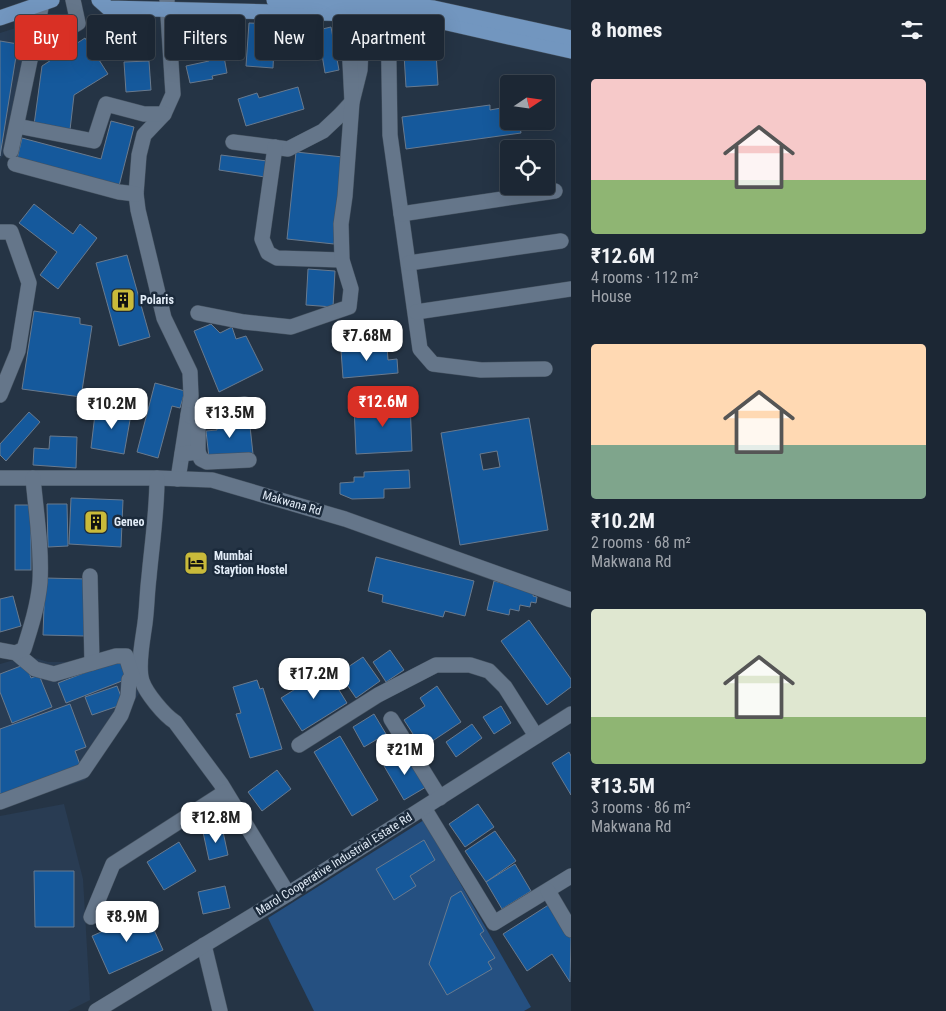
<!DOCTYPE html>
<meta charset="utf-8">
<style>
body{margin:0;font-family:"Roboto Condensed",sans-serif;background:#252f3c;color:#f1f3f6;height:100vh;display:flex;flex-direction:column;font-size:19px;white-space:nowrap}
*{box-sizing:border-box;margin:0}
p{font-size:16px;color:#a0a5ac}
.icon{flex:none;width:28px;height:28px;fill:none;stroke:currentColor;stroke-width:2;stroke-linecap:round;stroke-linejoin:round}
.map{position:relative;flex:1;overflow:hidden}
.drawer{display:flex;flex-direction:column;background:#1c2734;width:375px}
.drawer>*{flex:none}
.guide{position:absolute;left:15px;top:15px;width:475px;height:45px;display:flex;gap:10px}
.needle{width:32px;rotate:77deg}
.controls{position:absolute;left:500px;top:75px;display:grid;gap:10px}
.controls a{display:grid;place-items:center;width:55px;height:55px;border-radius:5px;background:#1c2734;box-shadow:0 5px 20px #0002,0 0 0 1px #3a444f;font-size:25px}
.price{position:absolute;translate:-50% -42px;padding:0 11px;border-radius:10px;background:#fff;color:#222;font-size:16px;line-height:32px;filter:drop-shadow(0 1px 2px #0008)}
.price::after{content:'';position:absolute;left:50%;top:30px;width:15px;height:11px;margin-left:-8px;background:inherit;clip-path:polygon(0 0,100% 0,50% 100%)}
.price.active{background:#d93025;color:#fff}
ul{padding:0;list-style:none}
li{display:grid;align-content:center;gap:10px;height:265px;padding:0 20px}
li span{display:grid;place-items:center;height:155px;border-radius:5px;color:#555}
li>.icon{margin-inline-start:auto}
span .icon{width:90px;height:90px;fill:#fffc;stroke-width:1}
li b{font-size:21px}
h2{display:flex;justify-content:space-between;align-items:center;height:60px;padding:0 20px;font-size:21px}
.tag{padding:0 18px;border-radius:5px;background:#1c2734;box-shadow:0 5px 20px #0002,0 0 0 1px #3a444f;font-size:18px;line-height:45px}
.tag.active{background:#d93025;color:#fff}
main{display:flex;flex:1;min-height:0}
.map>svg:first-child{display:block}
</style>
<main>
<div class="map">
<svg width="571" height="1011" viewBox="0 0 571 1011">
<rect width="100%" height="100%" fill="#253445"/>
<g fill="#293c53">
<polygon points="31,23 4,154 0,159 0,33"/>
<polygon points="127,649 140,692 85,780 0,808 0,664 28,656 48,662 78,662"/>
<polygon points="64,804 83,879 90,1000 68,1011 0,1011 0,816"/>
</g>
<polygon fill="#255081" points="424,820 531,1007 524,1011 314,1011 268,918"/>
<g fill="#15599c" stroke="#697a8e" fill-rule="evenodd">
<polygon points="138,18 149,56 139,59 136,46 122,50 115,24"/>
<polygon points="249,23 275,24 273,68 246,66"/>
<polygon points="222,24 226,45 222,46 227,73 212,76 213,79 190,83 186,66 209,61 207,51 182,56 180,46 191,44 188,31"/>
<polygon points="331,27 339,70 325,73 318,30"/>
<polygon points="435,36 438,85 406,87 403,38"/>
<polygon points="85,38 108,74 74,95 70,130 34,125 42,66"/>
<polygon points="0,41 18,44 0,156"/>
<polygon points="149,61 151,90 126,92 124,62"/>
<polygon points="298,87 304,109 246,126 238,99 257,93 259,98"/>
<polygon points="490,105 490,110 501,108 502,112 509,111 509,121 519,121 521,133 406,149 402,117"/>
<polygon points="111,121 134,127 119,186 17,159 22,138 101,159"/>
<polygon points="296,152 343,157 334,244 287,239"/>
<polygon points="221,155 267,161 265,177 219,170"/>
<polygon points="34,204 73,234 80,224 97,238 58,289 40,275 57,252 19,223"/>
<polygon points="127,255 150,337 119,346 96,263"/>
<polygon points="308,269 335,271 333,307 306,305"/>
<polygon points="34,311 80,318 80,324 92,326 81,397 22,389"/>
<polygon points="211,324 220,333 232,327 236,339 246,336 263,370 219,392 194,331"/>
<polygon points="387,346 388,360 397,359 398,373 343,378 341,350"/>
<polygon points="155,383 185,391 180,408 172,406 158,458 137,452"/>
<polygon points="410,402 412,451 356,454 354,405"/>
<polygon points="133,403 124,454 91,448 95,414 110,413"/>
<polygon points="29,412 40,422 6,461 0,455 0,444"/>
<polygon points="249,417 253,454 209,458 206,431 217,430 216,421"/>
<path d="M529,418L548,530L460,545L441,433ZM497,451L500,467L483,470L480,454Z"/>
<polygon points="50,436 77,437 76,468 33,465 34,448 49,449"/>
<polygon points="409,470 410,488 384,489 384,498 352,499 340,494 340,483 354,482 354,477 364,477 364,472"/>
<polygon points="71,498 123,500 121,547 69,544"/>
<polygon points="47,504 67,504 68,546 48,547"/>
<rect x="15" y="505" width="16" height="65"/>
<polygon points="376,557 474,581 465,616 445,611 443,617 382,602 383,595 368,591"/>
<polygon points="45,578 87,579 85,636 43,635"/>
<polygon points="494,581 534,592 533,596 537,597 536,603 531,602 530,607 520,605 519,611 510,609 509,615 487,610"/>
<polygon points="13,596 21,626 0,632 0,599"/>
<polygon points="529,620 571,679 571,687 547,705 501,641"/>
<polygon points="390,650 404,670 386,682 373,662"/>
<polygon points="125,657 132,677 66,703 58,683"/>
<polygon points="363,657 380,681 356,698 339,673"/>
<polygon points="26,664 31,678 39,675 52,707 12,723 0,692 0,674"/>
<polygon points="308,672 313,681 328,672 347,703 302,731 281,698 305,683 301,676"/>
<polygon points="257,680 260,689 263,688 282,749 250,758 236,714 241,713 233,687"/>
<polygon points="117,686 124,704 92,715 85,697"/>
<polygon points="437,686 461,722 422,748 404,720 425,706 420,698"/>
<polygon points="70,704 86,747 75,751 82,770 0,800 0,729"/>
<polygon points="501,706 511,723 494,734 483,717"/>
<polygon points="374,714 386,734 364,747 353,727"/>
<polygon points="472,724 482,738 456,757 446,742"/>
<polygon points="340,736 378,800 352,816 314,752"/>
<polygon points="569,752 571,756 571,795 552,763"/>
<polygon points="406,753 426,787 404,800 384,766"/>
<polygon points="277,770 291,789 262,811 248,792"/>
<polygon points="478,804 494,827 465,847 449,824"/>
<polygon points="222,827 228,855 209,860 203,832"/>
<polygon points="495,831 516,861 486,882 465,851"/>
<polygon points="424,840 435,860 410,876 416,886 394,900 376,869"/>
<polygon points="179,842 196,871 164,890 147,862"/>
<polygon points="515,864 531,891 502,909 486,882"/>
<polygon points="34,871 74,871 74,927 35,927"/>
<polygon points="225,886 230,908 203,914 198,892"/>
<polygon points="461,891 484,931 480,934 495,958 488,962 492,969 447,995 429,964 451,897"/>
<polygon points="550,904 571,937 570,982 552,954 527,971 503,934"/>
<polygon points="146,912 163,950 109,974 92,936"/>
</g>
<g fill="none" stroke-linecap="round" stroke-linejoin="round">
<g stroke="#455260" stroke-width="16">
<g id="minor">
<polyline points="167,0 173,94 164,114 144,135 139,155 136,194 138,210 164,318 190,372 191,396 178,479"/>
<polyline points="388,5 390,135 420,349 433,364 481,370 545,369"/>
<polyline points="32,50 78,23 73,0"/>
<polyline points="22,127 94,141 106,104 144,114 164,114"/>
<polyline points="233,142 288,149 323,131 340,115 352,102 360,70 363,3"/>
<polyline points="275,147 262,239 268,253 277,258 342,260"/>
<polyline points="11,151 42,3"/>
<polyline points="15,164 119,192 136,194"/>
<polyline points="401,214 555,191"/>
<polyline points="0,232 11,232 29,283 18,351 0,395"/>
<polyline points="409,263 561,241"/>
<polyline points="416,312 571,289"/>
<polyline points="198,313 244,322 291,327 349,307 351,289 342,260 341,224 345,196 352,102 347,2"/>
<polyline points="198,419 210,409 245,404"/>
<polyline points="198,452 201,459 207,462 249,460"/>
<polyline points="182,454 198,452 198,419 188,415"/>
<polyline points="0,478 157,478 212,480 345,519 571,600"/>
<path d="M157,478C157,512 152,544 149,577C147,593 147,608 145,623C143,639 137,666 142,681C146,693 164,715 175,722L221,784L288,894"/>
<polyline points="90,576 92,663"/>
<polyline points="0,650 16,653 35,669 54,674 116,656 126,656 133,678 129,680 128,696 121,715 83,771 0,802"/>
<path d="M16,653L24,649C31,627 38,605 40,582C42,548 36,512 33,478"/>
<polyline points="391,719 440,798"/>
<polyline points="299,745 378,695 436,665 470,665 489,671 505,687 536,736"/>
<polyline points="424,808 494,923 571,876"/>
<polyline points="548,891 571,930"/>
<polyline points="91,917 113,864 225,792"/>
<polyline points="204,945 220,1011"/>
<polyline points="96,1011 288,894 571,714"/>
</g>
</g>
<g stroke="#455260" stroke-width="16">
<g id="major">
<polyline points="99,0 108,8 362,14 434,20 571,51"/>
<polyline points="274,0 388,3 434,8 571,38"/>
<polyline points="0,18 52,0"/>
</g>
</g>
<use href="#minor" stroke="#65768a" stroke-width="15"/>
<use href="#major" stroke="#7296bf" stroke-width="15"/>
</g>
<defs>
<g id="building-square" transform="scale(1.25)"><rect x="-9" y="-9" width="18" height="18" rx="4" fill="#c9ba3a" stroke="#1b2a3b"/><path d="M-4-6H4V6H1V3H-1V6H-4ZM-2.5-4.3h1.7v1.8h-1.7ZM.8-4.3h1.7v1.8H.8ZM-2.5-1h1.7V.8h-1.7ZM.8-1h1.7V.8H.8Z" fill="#111"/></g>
<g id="hotel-square" transform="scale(1.25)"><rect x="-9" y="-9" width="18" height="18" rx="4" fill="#c9ba3a" stroke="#1b2a3b"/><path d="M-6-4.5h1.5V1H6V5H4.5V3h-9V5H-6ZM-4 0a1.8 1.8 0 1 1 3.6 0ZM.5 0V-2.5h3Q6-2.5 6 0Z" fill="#111"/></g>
</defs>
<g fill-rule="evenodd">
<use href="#building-square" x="123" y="300"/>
<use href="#building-square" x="96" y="522"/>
<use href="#hotel-square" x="196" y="563"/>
</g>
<g text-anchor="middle" stroke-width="5" stroke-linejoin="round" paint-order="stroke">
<g font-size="12" font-weight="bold" fill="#e3edf8" stroke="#1b2a3b" text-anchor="start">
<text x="140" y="304">Polaris</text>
<text x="114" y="526">Geneo</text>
<text x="214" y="560">Mumbai<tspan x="214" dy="14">Staytion Hostel</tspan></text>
</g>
<g font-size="12" fill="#e3edf8" stroke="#1b2a3b">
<text transform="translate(292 503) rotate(16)" y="4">Makwana Rd</text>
<text transform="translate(334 864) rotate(-32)" y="4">Marol Cooperative Industrial Estate Rd</text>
</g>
</g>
</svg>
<div class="controls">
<a><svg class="needle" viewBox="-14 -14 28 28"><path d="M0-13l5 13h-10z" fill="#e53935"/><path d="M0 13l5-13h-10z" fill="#a0a5ac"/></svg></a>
<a><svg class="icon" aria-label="locate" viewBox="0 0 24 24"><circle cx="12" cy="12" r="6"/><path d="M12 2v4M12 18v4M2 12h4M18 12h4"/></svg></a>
</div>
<b class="price" style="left:367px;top:362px">₹7.68M</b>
<b class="price active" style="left:383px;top:428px">₹12.6M</b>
<b class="price" style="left:112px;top:430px">₹10.2M</b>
<b class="price" style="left:230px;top:439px">₹13.5M</b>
<b class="price" style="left:314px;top:700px">₹17.2M</b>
<b class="price" style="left:405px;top:776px">₹21M</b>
<b class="price" style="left:216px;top:844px">₹12.8M</b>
<b class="price" style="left:127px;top:943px">₹8.9M</b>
<div class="guide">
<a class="tag active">Buy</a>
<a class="tag">Rent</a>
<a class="tag">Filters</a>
<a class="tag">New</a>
<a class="tag">Apartment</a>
</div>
</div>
<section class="drawer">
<h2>8 homes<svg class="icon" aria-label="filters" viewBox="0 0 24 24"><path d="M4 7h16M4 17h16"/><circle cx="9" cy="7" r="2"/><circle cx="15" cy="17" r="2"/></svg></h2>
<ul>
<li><span style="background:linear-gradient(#f6c9c9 65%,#8fb573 0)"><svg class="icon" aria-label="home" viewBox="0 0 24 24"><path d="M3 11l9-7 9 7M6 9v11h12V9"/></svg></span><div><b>₹12.6M</b><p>4 rooms · 112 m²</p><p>House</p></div></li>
<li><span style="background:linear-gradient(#ffd9b3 65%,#7fa58c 0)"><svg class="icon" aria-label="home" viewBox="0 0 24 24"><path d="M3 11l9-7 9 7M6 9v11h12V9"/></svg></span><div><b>₹10.2M</b><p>2 rooms · 68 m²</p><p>Makwana Rd</p></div></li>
<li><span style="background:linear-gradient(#dfe7d0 70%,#8fb573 0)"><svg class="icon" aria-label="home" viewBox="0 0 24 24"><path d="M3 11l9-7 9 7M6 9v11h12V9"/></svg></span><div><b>₹13.5M</b><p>3 rooms · 86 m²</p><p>Makwana Rd</p></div></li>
</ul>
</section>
</main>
